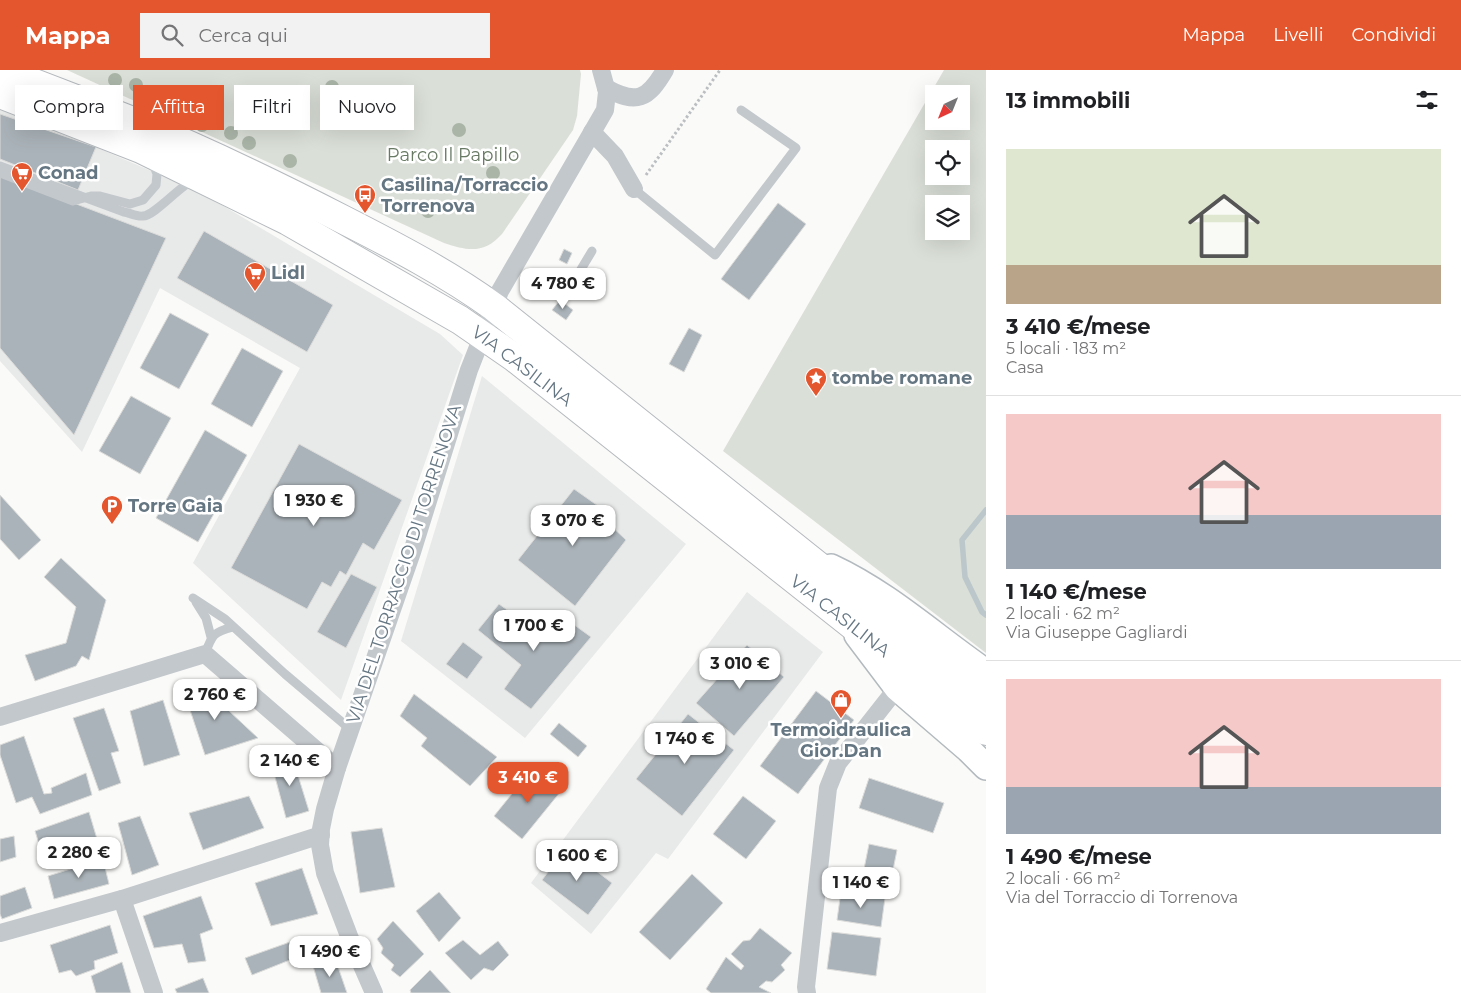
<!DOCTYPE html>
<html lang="it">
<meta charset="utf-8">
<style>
body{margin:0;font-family:Montserrat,sans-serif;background:#f2f2f2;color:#202124;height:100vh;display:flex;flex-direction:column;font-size:19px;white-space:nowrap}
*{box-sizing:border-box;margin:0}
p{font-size:16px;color:#757577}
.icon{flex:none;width:28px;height:28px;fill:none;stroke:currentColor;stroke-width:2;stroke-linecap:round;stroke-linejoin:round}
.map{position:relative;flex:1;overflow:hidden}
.side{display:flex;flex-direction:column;background:#fff;width:475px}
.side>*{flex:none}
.banner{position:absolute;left:15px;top:15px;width:475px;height:45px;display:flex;gap:10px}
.needle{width:32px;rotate:223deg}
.buttons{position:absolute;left:925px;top:15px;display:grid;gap:10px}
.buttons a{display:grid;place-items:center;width:45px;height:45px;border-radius:0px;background:#fff;box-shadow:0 5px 20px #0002;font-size:25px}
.price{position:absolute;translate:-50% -42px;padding:0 11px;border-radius:10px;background:#fff;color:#222;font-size:16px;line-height:32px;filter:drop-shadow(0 1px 2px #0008)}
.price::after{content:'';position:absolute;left:50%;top:30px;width:15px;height:11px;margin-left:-8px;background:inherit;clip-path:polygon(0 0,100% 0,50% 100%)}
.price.on{background:#e4572e;color:#fff}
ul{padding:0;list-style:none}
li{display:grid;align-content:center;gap:10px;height:265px;padding:0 20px}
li+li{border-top:1px solid #e0e0e0}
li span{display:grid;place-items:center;height:155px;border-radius:0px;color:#555}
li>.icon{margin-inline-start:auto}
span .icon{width:90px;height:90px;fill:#fffc;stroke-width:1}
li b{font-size:21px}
h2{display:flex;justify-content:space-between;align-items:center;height:60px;padding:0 20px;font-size:21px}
.pill{padding:0 18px;border-radius:0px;background:#fff;box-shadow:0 5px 20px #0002;font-size:18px;line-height:45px}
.pill.on{background:#e4572e;color:#fff}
header{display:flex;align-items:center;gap:30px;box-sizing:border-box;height:70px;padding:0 25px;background:#e4572e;color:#fff}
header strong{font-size:24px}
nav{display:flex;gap:28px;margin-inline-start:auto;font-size:18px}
.search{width:350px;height:45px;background:#f2f2f2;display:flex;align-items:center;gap:12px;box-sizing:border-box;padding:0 18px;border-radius:0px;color:#757577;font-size:19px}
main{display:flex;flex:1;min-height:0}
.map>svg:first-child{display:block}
</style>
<header>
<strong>Mappa</strong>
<div class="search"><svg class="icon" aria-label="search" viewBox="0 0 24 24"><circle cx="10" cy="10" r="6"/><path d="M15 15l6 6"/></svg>Cerca qui</div>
<nav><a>Mappa</a><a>Livelli</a><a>Condividi</a></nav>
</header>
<main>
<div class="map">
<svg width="986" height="923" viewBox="0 0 986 923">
<rect width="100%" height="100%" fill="#fafaf8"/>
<g fill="#e8e9e9">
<polygon points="0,36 198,121 440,264 463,285 341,630 193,493 300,298 160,218 82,382 0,291"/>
<polygon points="482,306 686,474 525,668 401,571"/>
<polygon points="747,522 823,582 668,789 656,783 591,864 531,813"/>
</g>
<g fill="#dadfd7" fill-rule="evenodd">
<path d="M67,0H580L581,4L577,46L573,60L502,164C484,184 468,181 444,173Z"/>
<path d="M944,0H986V583L723,381ZM934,24H961V51H934ZM934,79H961V106H934ZM934,134H961V161H934Z"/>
</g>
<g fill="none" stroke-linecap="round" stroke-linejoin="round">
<polyline stroke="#bbc7cb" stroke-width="5.5" points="986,440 962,470 965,507 982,542 986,545"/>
</g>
<g fill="#aab3b9" stroke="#dcdcda">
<polygon points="0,44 96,77 78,120 0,89"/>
<polygon points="0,105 166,168 74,365 0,278"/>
<polygon points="778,133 806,154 749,230 721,209"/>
<polygon points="204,161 333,235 307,282 177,208"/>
<polygon points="564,179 572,183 567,194 559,190"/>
<polygon points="560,230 573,240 566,250 552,240"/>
<polygon points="170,243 209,264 179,319 140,298"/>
<polygon points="689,258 702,265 684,302 669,294"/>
<polygon points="242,278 283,301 252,357 211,334"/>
<polygon points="131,326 171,348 140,404 99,381"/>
<polygon points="205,360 247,385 198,472 156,448"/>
<polygon points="299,374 402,430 374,480 363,473 346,505 340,501 331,517 322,512 307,539 231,498"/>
<polygon points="574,419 611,445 606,451 626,470 575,536 518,490"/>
<polygon points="0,425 41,470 19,490 0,469"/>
<polygon points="61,488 106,530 89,590 82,586 76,596 35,611 25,585 66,573 76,537 44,507"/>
<polygon points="351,504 377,517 346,578 317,562"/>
<polygon points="499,534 544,567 562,546 591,567 531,639 504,619 521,595 478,560"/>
<polygon points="463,572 483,587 467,609 446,594"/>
<polygon points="747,575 784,607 734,666 696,633"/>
<polygon points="198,612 258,668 205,685 183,619"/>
<polygon points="816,621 854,650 798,724 760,696"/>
<polygon points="414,624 497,687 470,716 421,676 427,668 400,646"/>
<polygon points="163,630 180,685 144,696 130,641"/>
<polygon points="104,638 119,681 111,683 121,713 99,721 73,648"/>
<polygon points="688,644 734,680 682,746 636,709"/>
<polygon points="559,653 587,676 578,687 550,664"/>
<polygon points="24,666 44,724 52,723 51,718 86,703 92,725 40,744 32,727 16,733 0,685 0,675"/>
<polygon points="292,686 309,741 286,748 271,692"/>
<polygon points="533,698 561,721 522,769 494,746"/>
<polygon points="869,708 944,733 933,763 859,738"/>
<polygon points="249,726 264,758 203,780 189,743"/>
<polygon points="743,726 776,751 746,789 713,764"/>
<polygon points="89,742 97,769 43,787 35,761"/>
<polygon points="140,746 159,795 132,805 118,753"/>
<polygon points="382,758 395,817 360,823 351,762"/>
<polygon points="14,766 16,787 0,792 0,769"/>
<polygon points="869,774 897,780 891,810 863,804"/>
<polygon points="566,778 612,813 588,845 542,810"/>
<polygon points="103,789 109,814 54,829 48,806"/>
<polygon points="302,798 318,844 271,856 255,813"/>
<polygon points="692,804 723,833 670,890 639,862"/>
<polygon points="25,817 32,838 2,849 0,844 0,826"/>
<polygon points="841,821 885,828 881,857 837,850"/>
<polygon points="439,822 461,848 439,872 416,841"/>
<polygon points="201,826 213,859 200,864 206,891 188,893 182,874 154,878 143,846"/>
<polygon points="393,851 424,884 400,907 391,900 394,895 381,883 383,878 377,869"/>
<polygon points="110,855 118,883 94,891 95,899 76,906 71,900 59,903 50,875"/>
<polygon points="760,858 792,883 781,895 785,900 772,912 766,911 759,917 771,923 711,923 706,919 726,887 741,900 744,896 731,884 743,871 750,870"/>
<polygon points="832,862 881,868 876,906 827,899"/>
<polygon points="463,870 480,885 498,871 509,885 493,901 484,898 471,910 445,883"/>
<polygon points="290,872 295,888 252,905 245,888"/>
<polygon points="336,891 347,923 321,923 313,896"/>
<polygon points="122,892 131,923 96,923 91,906"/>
<polygon points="430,900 451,923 411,923 410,920"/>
<polygon points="203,908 209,923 177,923 175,919"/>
</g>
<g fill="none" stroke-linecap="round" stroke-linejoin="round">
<g stroke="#b3babf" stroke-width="28">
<g id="secondary">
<path d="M831,497C889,524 935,567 986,602"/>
<polyline points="857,565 897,618 969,680 986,697"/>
</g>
</g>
<g stroke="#b5babe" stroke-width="30">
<g id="primary">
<path d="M1,0C46,18 90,34 135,52C206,81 276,115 344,150C395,176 447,203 494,237L986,630"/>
<polyline points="0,24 141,79 288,151 460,250 515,288 986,661"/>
</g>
</g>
<polyline stroke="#bbbfc2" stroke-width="3" stroke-dasharray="2.5 2.5" stroke-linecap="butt" points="646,105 720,0"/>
<g stroke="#c3c8cc" stroke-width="9">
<path d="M0,96L124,142C130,143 137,147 143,146C154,146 179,117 193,110"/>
<polyline points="0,103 73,131 91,126 100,126 130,134 143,130 156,115 157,104 152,91"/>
<polyline points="634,119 715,185 796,78 741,40"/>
<polyline points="574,211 592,181"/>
<polyline points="193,528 225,549 285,604 350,659"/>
<polyline points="196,532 206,548 211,567"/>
<path d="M205,584C212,565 213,562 233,557"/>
</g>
<g stroke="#c3c8cc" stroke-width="18">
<path d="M606,18C637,35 648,29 665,0"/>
<polyline points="592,62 615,86 634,119"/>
<polyline points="0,647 205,584 337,698"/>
<polyline points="122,829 154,923"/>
<polyline points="0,863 122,829 321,765"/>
<polyline points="374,923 349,866 325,803 320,775 321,759 325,739 337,698 412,482 469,300 500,221 605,40 607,22 601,0"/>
<polyline points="807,923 806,917 828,718 838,693 897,618"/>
</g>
<use href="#secondary" stroke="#fff" stroke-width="25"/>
<use href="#primary" stroke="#fff" stroke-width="28"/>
</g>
<g fill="#aab4a7">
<circle cx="115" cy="10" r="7"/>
<circle cx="136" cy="15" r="7"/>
<circle cx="332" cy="17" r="7"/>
<circle cx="356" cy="22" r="7"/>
<circle cx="150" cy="25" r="7"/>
<circle cx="163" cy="32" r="7"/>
<circle cx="380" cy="34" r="7"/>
<circle cx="181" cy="36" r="7"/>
<circle cx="202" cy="55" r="7"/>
<circle cx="459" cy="60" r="7"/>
<circle cx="231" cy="63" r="7"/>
<circle cx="249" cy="73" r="7"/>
<circle cx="290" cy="91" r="7"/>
<circle cx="493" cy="103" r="7"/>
<circle cx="428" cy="141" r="7"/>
</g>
<defs>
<g id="supermarket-pin" transform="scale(1.125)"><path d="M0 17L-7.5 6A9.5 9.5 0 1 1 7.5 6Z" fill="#e4572e" stroke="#fff"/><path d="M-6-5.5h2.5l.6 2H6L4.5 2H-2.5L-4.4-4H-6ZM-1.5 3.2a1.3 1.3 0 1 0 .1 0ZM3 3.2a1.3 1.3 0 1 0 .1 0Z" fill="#fff"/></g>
<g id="bus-pin" transform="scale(1.125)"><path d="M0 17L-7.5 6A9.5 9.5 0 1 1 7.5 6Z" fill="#e4572e" stroke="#fff"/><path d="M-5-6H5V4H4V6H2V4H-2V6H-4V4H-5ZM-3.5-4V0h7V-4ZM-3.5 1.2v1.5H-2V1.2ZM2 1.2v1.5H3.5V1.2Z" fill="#fff"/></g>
<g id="sight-pin" transform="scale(1.125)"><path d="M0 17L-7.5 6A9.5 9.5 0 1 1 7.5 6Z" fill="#e4572e" stroke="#fff"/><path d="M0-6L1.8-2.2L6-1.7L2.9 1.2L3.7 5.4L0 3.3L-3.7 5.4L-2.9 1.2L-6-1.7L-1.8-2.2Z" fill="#fff"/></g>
<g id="parking-pin" transform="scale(1.125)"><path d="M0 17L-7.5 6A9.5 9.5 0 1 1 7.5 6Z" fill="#e4572e" stroke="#fff"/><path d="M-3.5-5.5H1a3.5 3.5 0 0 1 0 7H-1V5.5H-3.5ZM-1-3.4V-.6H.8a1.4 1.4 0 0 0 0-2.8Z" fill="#fff"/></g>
<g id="shop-pin" transform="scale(1.125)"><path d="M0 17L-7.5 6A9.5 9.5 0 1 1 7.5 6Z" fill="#e4572e" stroke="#fff"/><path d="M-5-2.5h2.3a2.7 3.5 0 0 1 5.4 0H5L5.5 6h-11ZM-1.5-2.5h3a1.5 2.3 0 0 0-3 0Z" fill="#fff"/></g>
</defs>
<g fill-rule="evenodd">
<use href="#supermarket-pin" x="22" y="103"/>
<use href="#bus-pin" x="365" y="125"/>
<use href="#supermarket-pin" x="255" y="203"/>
<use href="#sight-pin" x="816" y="308"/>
<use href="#parking-pin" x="112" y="436"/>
<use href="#shop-pin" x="841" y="630"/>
</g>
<g text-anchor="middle" stroke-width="5" stroke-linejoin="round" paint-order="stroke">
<g font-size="18" fill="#687a64" stroke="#fff">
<text x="453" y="91">Parco Il Papillo</text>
</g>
<g font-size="18" font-weight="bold" fill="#657683" stroke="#fff" text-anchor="start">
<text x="38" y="109">Conad</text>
<text x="381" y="121">Casilina/Torraccio<tspan x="381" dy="21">Torrenova</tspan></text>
<text x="271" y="209">Lidl</text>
<text x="832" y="314">tombe romane</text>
<text x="128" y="442">Torre Gaia</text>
<text x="841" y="666" text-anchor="middle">Termoidraulica<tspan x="841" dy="21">Gior.Dan</tspan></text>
</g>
<g font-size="18" fill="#657683" stroke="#fff">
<text transform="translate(522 296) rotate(37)" y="6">VIA CASILINA</text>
<text transform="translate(404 494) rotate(-72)" y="6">VIA DEL TORRACCIO DI TORRENOVA</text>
<text transform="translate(840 546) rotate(38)" y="6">VIA CASILINA</text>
</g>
</g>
</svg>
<div class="buttons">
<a><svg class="needle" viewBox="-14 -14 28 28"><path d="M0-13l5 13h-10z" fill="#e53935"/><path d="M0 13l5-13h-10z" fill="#757577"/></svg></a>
<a><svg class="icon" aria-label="locate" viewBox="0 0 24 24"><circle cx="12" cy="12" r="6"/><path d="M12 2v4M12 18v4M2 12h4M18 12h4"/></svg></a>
<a><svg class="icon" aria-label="layers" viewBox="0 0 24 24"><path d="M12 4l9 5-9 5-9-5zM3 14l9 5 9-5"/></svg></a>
</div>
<b class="price" style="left:563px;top:240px">4 780 €</b>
<b class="price" style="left:314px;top:457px">1 930 €</b>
<b class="price" style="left:573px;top:477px">3 070 €</b>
<b class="price" style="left:534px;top:582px">1 700 €</b>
<b class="price" style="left:740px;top:620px">3 010 €</b>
<b class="price" style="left:215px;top:651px">2 760 €</b>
<b class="price" style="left:685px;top:695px">1 740 €</b>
<b class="price" style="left:290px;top:717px">2 140 €</b>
<b class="price on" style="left:528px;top:734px">3 410 €</b>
<b class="price" style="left:79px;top:809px">2 280 €</b>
<b class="price" style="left:577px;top:812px">1 600 €</b>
<b class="price" style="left:861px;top:839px">1 140 €</b>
<b class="price" style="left:330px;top:908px">1 490 €</b>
<div class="banner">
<a class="pill">Compra</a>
<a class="pill on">Affitta</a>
<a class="pill">Filtri</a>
<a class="pill">Nuovo</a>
</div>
</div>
<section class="side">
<h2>13 immobili<svg class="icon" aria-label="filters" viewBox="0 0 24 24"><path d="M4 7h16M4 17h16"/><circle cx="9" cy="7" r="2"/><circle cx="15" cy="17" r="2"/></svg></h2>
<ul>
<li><span style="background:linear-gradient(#dfe7d0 75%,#b9a48a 0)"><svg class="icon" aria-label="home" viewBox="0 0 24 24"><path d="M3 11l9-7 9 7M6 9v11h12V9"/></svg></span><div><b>3 410 €/mese</b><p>5 locali · 183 m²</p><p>Casa</p></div></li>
<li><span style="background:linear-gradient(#f6c9c9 65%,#9aa5b1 0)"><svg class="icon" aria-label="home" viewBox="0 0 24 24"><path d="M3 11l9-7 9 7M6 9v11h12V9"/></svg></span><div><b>1 140 €/mese</b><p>2 locali · 62 m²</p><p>Via Giuseppe Gagliardi</p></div></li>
<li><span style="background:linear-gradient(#f6c9c9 70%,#9aa5b1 0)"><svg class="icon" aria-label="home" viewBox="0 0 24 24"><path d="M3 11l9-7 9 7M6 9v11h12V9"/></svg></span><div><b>1 490 €/mese</b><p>2 locali · 66 m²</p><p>Via del Torraccio di Torrenova</p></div></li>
</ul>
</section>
</main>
